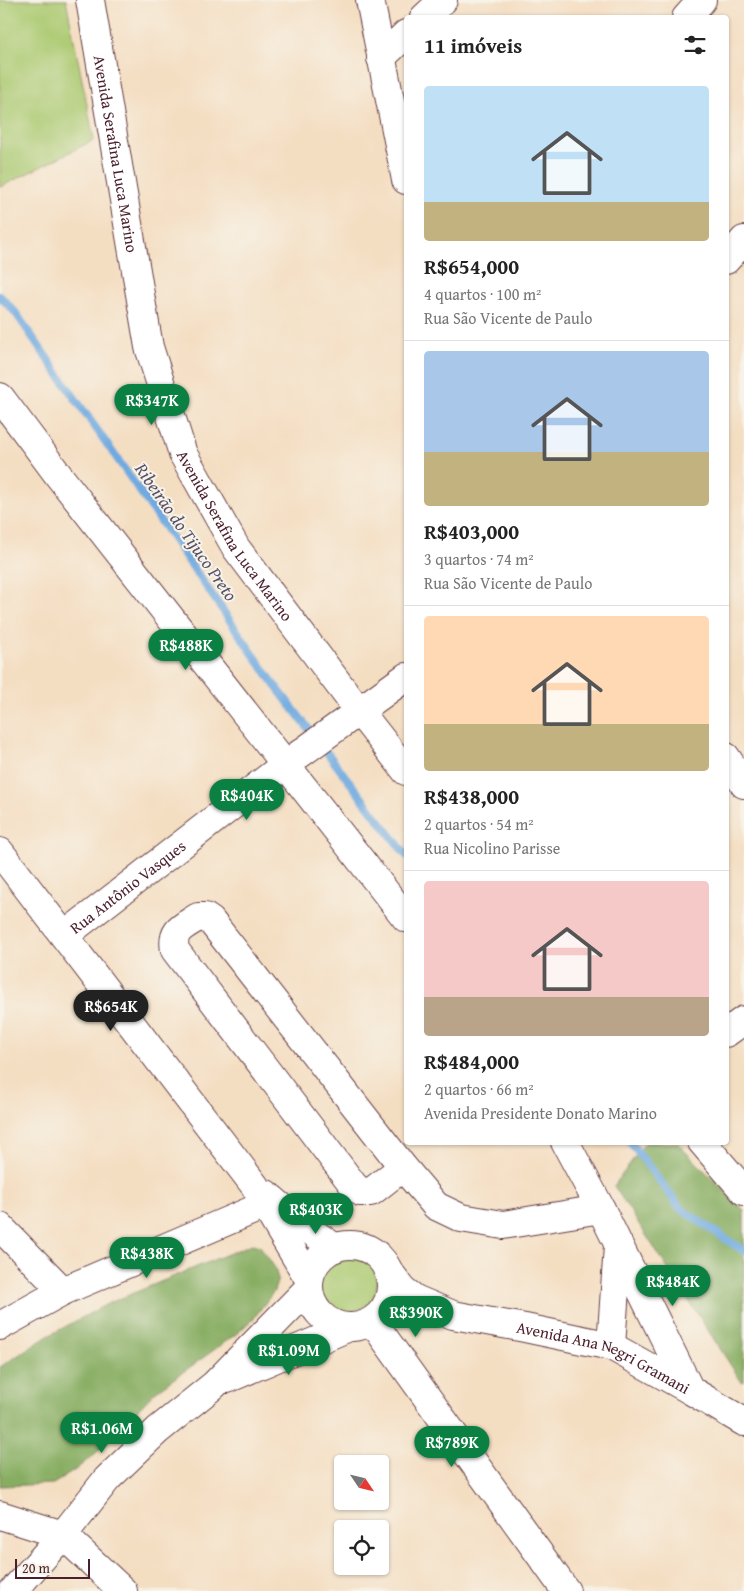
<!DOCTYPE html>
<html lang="pt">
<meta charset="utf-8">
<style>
body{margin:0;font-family:"Gentium Book Plus",serif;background:#f2f2f2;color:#222;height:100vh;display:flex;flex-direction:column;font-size:19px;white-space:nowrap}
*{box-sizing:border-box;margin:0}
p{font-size:16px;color:#767676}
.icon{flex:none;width:28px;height:28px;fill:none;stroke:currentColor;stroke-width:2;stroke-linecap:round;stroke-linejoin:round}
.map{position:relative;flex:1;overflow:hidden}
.side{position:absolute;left:404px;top:15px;width:325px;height:1130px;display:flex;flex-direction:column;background:#fff;border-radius:5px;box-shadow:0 1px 4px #0004}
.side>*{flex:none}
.needle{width:32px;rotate:125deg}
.buttons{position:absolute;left:334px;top:1455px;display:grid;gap:10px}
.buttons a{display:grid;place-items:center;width:55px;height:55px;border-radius:5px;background:#fff;box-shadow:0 1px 4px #0004;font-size:25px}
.scale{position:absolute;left:15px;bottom:12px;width:75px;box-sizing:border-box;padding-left:5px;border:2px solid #4a1f2b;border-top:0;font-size:14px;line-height:18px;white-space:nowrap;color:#4a1f2b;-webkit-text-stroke:4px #f7f3e8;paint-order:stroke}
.price{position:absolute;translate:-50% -42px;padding:0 11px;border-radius:18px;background:#0b8043;color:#fff;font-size:16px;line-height:32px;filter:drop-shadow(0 1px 2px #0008)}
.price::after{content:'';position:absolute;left:50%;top:30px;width:15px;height:11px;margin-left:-8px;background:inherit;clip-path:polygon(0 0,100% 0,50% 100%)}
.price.selected{background:#222;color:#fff}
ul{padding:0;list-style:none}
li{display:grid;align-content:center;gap:10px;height:265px;padding:0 20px}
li+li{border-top:1px solid #e0e0e0}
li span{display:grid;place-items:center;height:155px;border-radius:5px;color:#555}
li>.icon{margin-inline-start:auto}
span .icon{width:90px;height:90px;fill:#fffc;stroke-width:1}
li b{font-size:21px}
h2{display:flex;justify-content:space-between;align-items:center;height:60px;padding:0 20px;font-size:21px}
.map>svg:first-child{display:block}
</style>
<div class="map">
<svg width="744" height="1591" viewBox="0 0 744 1591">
<rect width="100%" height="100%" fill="#f7f3e8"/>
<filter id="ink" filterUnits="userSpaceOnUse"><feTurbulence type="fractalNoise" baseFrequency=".02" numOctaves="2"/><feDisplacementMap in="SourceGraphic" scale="10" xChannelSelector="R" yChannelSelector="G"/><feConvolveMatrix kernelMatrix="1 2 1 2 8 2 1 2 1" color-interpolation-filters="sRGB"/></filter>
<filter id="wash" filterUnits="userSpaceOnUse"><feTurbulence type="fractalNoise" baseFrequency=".0096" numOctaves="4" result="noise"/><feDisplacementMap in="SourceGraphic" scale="20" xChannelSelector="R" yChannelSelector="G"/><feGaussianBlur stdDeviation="1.12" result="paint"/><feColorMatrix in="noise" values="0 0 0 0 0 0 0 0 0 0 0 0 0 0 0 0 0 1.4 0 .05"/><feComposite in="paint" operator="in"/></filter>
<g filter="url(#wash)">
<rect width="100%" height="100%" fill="#f4dec2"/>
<g fill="#aac970" stroke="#7a744e">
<polygon points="0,0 66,0 94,140 0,187"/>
<circle cx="348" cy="1283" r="29"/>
</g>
<g fill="#87ad62" stroke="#686646">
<polygon points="645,1143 677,1143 744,1210 744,1382 741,1381 614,1186"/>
<polygon points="252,1244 260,1246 275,1268 278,1279 274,1291 254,1318 235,1335 155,1392 96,1453 74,1471 53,1484 0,1486 0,1367 48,1336 107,1304"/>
</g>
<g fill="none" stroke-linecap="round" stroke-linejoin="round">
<g stroke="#6faae0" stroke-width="8">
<polyline points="0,296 15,312 274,684 406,855"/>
<polyline points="630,1142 681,1209 744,1251"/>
</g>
</g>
</g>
<g filter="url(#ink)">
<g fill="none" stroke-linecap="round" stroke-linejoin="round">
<g stroke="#643c42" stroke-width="30">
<g id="minor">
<path id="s1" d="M90,0L149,347L183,454L236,548L359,711L406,771"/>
<polyline points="370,0 406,180"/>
<polyline points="424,18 443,0"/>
<polyline points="686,18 702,0"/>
<polyline points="381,58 406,34"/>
<polyline points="726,260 744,240"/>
<polyline points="0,397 59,476 406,918"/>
<polyline points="726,757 744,784"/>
<polyline points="0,852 255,1186 265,1205 309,1279"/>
<path id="s2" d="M65,935L286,764L406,677"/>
<polyline points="726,1033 744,1020"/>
<polyline points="565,1142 601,1209 690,1390"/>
<polyline points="702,1142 744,1191"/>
<path d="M403,1167L371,1192H361L354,1186L175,950C171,930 183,927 198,917H205L211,921L403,1167L436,1206L461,1218L503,1225L601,1209"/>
<polyline points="266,1194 308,1229 335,1248"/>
<polyline points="0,1227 63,1291"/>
<circle cx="350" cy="1286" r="41"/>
<path id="s3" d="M387,1269L403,1290L415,1299L453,1315L525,1328L611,1346L690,1390L744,1422"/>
<polyline points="372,1321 566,1591"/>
<polyline points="0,1326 63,1291 265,1205 273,1200"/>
<polyline points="611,1346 618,1246"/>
<polyline points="227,1379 349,1327"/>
<polyline points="0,1515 63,1535 107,1479 158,1430 214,1385 308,1289"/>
<polyline points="13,1591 63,1535 123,1591"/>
</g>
</g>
<use href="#minor" stroke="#fff" stroke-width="28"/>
</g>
</g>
<g text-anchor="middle" stroke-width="4" stroke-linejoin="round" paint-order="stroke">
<g font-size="16" fill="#4a1f2b" stroke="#f7f3e8">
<text dy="6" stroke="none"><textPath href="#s1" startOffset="156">Avenida Serafina Luca Marino</textPath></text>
<text dy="6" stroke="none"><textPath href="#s1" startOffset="561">Avenida Serafina Luca Marino</textPath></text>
<text dy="6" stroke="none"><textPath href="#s2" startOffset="79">Rua Antônio Vasques</textPath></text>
<text dy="6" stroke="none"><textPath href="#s3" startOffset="240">Avenida Ana Negri Gramani</textPath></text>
</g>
<g font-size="18" font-style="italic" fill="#57506a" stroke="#f7f3e8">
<text transform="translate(186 532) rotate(55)" y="6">Ribeirão do Tijuco Preto</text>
</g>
</g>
</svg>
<div class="buttons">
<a><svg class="needle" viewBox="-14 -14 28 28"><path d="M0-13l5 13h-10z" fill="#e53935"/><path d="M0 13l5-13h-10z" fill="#767676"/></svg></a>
<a><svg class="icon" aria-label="locate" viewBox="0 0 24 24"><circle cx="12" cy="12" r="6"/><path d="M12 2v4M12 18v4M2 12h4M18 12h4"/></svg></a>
</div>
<div class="scale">20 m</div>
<b class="price" style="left:152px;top:426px">R$347K</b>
<b class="price" style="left:186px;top:671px">R$488K</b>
<b class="price" style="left:247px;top:821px">R$404K</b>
<b class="price selected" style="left:111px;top:1032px">R$654K</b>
<b class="price" style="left:316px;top:1235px">R$403K</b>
<b class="price" style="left:147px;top:1279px">R$438K</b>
<b class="price" style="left:673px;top:1307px">R$484K</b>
<b class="price" style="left:416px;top:1338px">R$390K</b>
<b class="price" style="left:289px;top:1376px">R$1.09M</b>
<b class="price" style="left:102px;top:1454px">R$1.06M</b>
<b class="price" style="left:452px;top:1468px">R$789K</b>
<section class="side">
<h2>11 imóveis<svg class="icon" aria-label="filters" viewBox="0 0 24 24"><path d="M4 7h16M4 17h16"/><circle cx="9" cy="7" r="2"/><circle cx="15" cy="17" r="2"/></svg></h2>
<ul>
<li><span style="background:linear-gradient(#bfe0f5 75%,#c2b280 0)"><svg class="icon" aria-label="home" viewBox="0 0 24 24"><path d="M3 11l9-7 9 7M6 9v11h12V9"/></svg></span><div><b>R$654,000</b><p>4 quartos · 100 m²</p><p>Rua São Vicente de Paulo</p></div></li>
<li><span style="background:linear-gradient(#a9c7e8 65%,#c2b280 0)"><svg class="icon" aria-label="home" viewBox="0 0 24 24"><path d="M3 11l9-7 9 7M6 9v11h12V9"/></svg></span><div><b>R$403,000</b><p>3 quartos · 74 m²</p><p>Rua São Vicente de Paulo</p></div></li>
<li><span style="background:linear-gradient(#ffd9b3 70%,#c2b280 0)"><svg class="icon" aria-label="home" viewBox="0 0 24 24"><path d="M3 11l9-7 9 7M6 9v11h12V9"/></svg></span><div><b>R$438,000</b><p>2 quartos · 54 m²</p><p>Rua Nicolino Parisse</p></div></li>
<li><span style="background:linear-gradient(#f6c9c9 75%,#b9a48a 0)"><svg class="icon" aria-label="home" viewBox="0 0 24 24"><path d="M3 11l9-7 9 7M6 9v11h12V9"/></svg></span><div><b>R$484,000</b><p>2 quartos · 66 m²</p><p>Avenida Presidente Donato Marino</p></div></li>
</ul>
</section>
</div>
